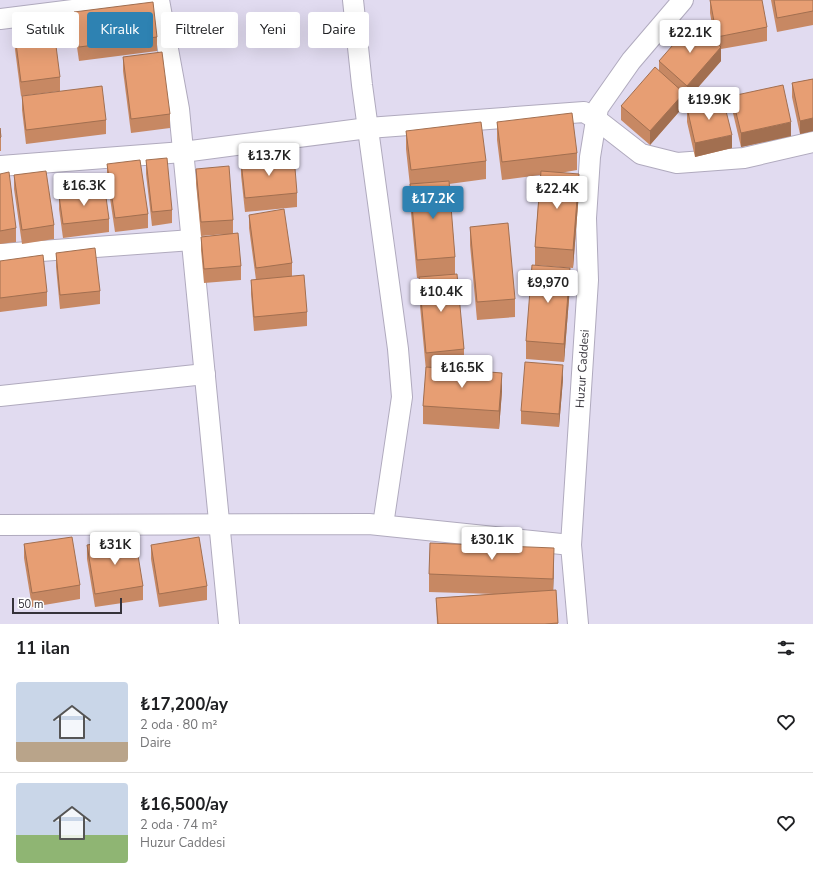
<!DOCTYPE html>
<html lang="tr">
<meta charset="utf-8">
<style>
body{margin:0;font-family:"Nunito Sans",sans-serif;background:#f2f2f2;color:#202124;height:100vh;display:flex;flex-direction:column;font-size:15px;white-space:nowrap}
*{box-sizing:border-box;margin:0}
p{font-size:13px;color:#757577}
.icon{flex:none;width:22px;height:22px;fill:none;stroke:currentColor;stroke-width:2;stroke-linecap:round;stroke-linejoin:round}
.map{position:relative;height:624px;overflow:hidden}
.side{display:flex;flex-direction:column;background:#fff;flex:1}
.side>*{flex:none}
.banner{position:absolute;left:12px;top:12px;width:400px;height:36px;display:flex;gap:8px}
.scale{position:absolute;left:12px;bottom:10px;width:110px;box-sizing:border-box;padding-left:4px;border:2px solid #35323a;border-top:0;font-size:11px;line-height:14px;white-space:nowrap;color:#35323a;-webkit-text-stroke:3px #fff;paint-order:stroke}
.price{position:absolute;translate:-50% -34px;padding:0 9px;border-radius:4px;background:#fff;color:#222;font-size:13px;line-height:26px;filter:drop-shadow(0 1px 2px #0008)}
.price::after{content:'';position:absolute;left:50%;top:24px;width:12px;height:9px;margin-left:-6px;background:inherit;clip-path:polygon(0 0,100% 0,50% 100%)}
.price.current{background:#2e82b2;color:#fff}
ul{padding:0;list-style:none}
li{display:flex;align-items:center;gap:12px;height:100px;padding:0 16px}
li+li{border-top:1px solid #e0e0e0}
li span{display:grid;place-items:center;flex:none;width:112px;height:80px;border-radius:4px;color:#555}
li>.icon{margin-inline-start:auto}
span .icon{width:48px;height:48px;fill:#fffc;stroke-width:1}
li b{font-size:17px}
h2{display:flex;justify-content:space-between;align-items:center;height:48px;padding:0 16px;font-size:17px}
.pill{padding:0 14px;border-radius:4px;background:#fff;box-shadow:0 4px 16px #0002;font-size:14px;line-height:36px}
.pill.current{background:#2e82b2;color:#fff}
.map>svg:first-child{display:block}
</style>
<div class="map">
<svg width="813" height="624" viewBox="0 0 813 624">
<rect width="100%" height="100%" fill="#e1dbf0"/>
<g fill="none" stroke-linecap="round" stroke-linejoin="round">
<g stroke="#b0aabe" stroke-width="22">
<g id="minor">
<polyline points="159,0 179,109 229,624"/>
<polyline points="353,0 362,85 398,349 402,397 383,525"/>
<polyline points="0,19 153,0"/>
<polyline points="0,166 183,152 368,128 584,112 596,119 641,154 677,163 744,158 813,142"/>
<polyline points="0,254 192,240"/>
<polyline points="0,396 205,374"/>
<polyline points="0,525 369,524 571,545"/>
<path id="s1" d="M578,624L571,545L588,280L586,218L590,157L598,108L631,61L683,0"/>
</g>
</g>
<use href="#minor" stroke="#fff" stroke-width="20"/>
</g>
<g fill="#c78863">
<polygon points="710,0 767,27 767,41 721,49 721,61 687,100 684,97 684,106 650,145 621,120 621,106 659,70 659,61 715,42 710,13"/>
<polygon points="771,0 813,0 813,25 777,32"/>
<polygon points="74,12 157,37 157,51 79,61 74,26"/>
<polygon points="13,20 60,77 60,91 21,96 13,34"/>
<polygon points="123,57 170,114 170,128 131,133 123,71"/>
<polygon points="813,79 813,131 800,134 792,97 792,83"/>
<polygon points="22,96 106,120 106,134 26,144 22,110"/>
<polygon points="732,96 791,136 741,147 732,109"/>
<polygon points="687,108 732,148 695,157 687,122"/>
<polygon points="497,122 577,153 577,170 560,173 579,192 573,268 535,265 535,247 540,175 502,180 497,140"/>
<polygon points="0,128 1,137 1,151 0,151"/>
<polygon points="406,131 486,161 486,179 449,184 455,257 455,274 464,349 464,367 445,369 502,391 499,429 423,424 423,406 426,371 419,295 419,278 417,278 410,202 410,186 406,149"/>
<polygon points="146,160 172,210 172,223 152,226 146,174"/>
<polygon points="241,161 297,193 297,207 245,212 241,175"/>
<polygon points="107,164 148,214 148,228 115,232 107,178"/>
<polygon points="196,169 233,220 233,234 241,266 241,280 204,283 201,250 201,237 226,234 201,236 196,183"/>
<polygon points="0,174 16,228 16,242 0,244"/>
<polygon points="14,175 54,225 54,239 22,244 14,189"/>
<polygon points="59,196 109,219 109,232 63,238 59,209"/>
<polygon points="249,215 292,263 292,277 307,312 307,326 254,331 251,294 251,280 256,280 249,228"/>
<polygon points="470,227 515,299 515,317 477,320 470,245"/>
<polygon points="56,253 100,291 100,304 60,309 56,267"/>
<polygon points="0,261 47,292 47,306 0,312"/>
<polygon points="570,286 564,362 526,359 526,341"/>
<polygon points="563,379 559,427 521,424 521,411"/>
<polygon points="24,544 80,585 80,599 32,607 24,558"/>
<polygon points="87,545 143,586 143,600 95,607 87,559"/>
<polygon points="151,545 207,586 207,600 159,607 151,559"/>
<polygon points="554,566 553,590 556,590 558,624 437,624 436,598 494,594 429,592 429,574"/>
</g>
<g fill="#a26f50">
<polygon points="721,47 721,61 687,100 687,86"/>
<polygon points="684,93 684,106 650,145 650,131"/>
<polygon points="813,118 813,131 800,134 800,121"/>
<polygon points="791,122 791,136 741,147 741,133"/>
<polygon points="732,135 732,148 695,157 695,143"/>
<polygon points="579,174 579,192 573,268 573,250"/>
<polygon points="570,268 570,286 564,362 564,344"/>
<polygon points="563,365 563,379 559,427 559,414"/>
<polygon points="502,373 502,391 499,429 499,411"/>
<polygon points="554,548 554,566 553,597 553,579"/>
</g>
<g fill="#e79e73" stroke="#a26f50">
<polygon points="710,0 762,0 767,27 717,37"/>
<polygon points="774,0 813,0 813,11 777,18"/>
<polygon points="153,2 157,37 79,47 74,12"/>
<polygon points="52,15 60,77 21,82 13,20"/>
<polygon points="693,22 721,47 687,86 659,61"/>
<polygon points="162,52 170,114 131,119 123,57"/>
<polygon points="655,67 684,93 650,131 621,106"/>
<polygon points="813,79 813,118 800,121 792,83"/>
<polygon points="783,85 791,122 741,133 732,96"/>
<polygon points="102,86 106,120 26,130 22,96"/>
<polygon points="723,99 732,135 695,143 687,108"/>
<polygon points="572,113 577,153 502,162 497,122"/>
<polygon points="481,122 486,161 411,170 406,131"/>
<polygon points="0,128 1,137 0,138"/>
<polygon points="294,156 297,193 245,198 241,161"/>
<polygon points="167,158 172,210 152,212 146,160"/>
<polygon points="140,160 148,214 115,218 107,164"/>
<polygon points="229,166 233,220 201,222 196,169"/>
<polygon points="46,171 54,225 22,230 14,175"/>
<polygon points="541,171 579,174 573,250 535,247"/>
<polygon points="9,172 16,228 0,231 0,174"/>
<polygon points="449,181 455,257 417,260 410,184"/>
<polygon points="105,190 109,219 63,224 59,196"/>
<polygon points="284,209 292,263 256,268 249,215"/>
<polygon points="508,223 515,299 477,302 470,227"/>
<polygon points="238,233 241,266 204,269 201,237"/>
<polygon points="95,248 100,291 60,295 56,253"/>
<polygon points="43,255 47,292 0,298 0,261"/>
<polygon points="532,265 570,268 564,344 526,341"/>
<polygon points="457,274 464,349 426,353 419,277"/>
<polygon points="304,275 307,312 254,317 251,280"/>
<polygon points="525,362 563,365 559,414 521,411"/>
<polygon points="426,367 502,373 499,411 423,406"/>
<polygon points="72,537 80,585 32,593 24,544"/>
<polygon points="135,537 143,586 95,594 87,545"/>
<polygon points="199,537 207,586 159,594 151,545"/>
<polygon points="430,543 554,548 553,579 429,574"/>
<polygon points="556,590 558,623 545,624 438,624 436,598"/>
</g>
<g text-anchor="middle" stroke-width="3" stroke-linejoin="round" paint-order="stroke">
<g font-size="12" fill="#35323a" stroke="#fff">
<text dy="4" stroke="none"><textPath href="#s1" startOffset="256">Huzur Caddesi</textPath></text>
</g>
</g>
</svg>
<div class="scale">50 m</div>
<b class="price" style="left:690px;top:54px">₺22.1K</b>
<b class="price" style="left:709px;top:121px">₺19.9K</b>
<b class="price" style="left:269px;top:177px">₺13.7K</b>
<b class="price" style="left:84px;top:207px">₺16.3K</b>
<b class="price" style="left:557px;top:210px">₺22.4K</b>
<b class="price current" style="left:433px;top:220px">₺17.2K</b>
<b class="price" style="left:548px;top:304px">₺9,970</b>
<b class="price" style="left:441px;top:313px">₺10.4K</b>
<b class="price" style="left:462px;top:389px">₺16.5K</b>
<b class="price" style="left:492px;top:561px">₺30.1K</b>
<b class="price" style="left:115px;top:566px">₺31K</b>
<div class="banner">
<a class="pill">Satılık</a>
<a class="pill current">Kiralık</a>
<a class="pill">Filtreler</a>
<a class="pill">Yeni</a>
<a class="pill">Daire</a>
</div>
</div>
<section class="side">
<h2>11 ilan<svg class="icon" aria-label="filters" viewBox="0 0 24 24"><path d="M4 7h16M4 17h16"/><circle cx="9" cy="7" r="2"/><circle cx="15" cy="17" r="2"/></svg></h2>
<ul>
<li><span style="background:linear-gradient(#c9d6e8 75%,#b9a48a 0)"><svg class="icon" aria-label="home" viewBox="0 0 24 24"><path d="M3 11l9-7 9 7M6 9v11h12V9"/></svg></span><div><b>₺17,200/ay</b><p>2 oda · 80 m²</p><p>Daire</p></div><svg class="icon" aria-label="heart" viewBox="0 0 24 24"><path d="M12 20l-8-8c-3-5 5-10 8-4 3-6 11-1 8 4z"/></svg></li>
<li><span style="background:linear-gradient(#c9d6e8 65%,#8fb573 0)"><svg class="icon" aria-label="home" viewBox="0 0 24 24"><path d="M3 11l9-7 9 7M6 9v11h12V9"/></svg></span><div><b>₺16,500/ay</b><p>2 oda · 74 m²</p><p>Huzur Caddesi</p></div><svg class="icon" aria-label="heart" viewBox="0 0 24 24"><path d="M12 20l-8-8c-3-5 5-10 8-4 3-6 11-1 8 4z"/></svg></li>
</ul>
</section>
